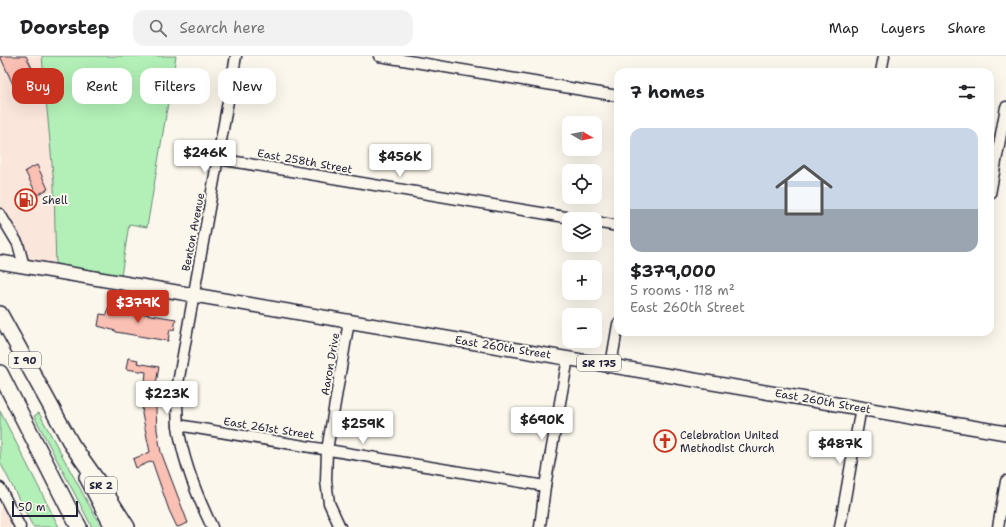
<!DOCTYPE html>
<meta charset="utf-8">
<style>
body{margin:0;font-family:"Shantell Sans",sans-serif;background:#f2f2f2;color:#202124;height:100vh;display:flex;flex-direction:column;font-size:15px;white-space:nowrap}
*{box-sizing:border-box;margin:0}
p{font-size:13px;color:#757577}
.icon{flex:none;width:22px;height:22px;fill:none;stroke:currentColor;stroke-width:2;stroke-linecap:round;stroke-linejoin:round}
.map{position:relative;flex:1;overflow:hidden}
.details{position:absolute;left:614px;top:12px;width:380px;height:268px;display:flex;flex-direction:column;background:#fff;border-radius:12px;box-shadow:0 4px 16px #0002}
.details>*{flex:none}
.top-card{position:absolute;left:12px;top:12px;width:380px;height:36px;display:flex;gap:8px}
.needle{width:26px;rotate:100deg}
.tools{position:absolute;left:562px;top:60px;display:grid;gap:8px}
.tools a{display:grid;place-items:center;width:40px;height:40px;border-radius:8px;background:#fff;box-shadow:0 4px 16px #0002;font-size:20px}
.scale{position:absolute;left:12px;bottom:10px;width:66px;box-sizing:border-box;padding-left:4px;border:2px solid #22223b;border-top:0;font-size:11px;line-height:14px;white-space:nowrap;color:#22223b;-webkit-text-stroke:3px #fbf7ec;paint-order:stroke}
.price{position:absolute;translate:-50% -34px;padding:0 9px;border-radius:4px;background:#fff;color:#222;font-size:13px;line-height:26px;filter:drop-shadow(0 1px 2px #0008)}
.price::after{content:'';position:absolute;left:50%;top:24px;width:12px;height:9px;margin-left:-6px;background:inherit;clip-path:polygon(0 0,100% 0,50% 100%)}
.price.active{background:#c8321e;color:#fff}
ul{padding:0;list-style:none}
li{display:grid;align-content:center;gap:8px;height:212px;padding:0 16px}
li+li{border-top:1px solid #e0e0e0}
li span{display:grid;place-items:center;height:124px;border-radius:12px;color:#555}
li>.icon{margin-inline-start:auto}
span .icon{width:72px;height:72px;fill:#fffc;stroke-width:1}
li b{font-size:17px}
h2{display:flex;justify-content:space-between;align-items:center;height:48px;padding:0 16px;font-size:17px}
.pill{padding:0 14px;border-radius:12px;background:#fff;box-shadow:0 4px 16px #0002;font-size:14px;line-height:36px}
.pill.active{background:#c8321e;color:#fff}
header{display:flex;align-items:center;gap:24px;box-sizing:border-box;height:56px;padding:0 20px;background:#fff;border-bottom:1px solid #e0e0e0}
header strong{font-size:19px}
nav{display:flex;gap:22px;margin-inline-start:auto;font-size:14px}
.search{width:280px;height:36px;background:#f2f2f2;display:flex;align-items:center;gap:10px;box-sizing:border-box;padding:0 14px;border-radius:12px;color:#757577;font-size:15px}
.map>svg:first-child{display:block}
</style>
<header>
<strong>Doorstep</strong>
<div class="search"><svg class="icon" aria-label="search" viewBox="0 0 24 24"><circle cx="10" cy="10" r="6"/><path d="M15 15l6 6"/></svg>Search here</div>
<nav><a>Map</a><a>Layers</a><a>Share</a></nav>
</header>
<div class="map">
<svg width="1006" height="471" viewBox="0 0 1006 471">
<rect width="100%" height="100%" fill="#fbf7ec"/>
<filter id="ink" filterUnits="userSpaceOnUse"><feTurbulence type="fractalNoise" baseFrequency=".025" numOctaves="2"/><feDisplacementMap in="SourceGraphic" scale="8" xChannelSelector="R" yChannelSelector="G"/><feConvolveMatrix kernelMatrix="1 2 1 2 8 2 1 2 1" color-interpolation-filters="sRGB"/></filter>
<g filter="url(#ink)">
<g fill="#fbe6db">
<polygon points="0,0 42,0 54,129 56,215 33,212 0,158"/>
<polygon points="0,432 20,471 0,471"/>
</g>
<g fill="#b2f0b7" stroke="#6a8979">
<polygon points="42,0 176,0 147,171 129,168 120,227 56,215 54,129"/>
<polygon points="0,355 59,471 33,471 0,406"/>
<polygon points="39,357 101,471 92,471 34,360"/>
</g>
<g fill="#fac0b3" stroke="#22223b">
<polygon points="0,0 26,0 37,22 15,33"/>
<polygon points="37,109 48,133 37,139 25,115"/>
<polygon points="108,252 176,263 174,274 170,273 168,285 116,276 116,275 98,270 100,258 107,259"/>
<polygon points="128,302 138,304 137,307 159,311 155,333 157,374 161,396 188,467 178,471 177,471 169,454 152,405 136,412 133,403 150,396 142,358 146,316 126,313"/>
</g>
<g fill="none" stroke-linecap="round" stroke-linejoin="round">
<g stroke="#22223b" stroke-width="13">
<g id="minor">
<polyline points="379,0 618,40"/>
<polyline points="881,16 884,0"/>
<polyline points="219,103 577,163"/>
<polyline points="990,138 1006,51"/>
<polyline points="0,158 18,188 24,210"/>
<polyline points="595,166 618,170"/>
<polyline points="611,309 618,268"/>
<polyline points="178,369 545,430"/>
<polyline points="0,432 20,471"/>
<path d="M212,471C197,440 183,405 178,370C177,358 177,345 177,333L236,0"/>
<polyline points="340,471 329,447 326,425 327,394 349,265"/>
<polyline points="540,471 545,430 568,302"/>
<polyline points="840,471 861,351"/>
<polyline points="998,471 1006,425"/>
</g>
</g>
<g stroke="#22223b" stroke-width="16">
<polyline id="major" points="0,206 1006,377"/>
</g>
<g stroke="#22223b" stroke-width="18">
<g id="highway">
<polyline points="0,258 72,389 103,433 127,471"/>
<polyline points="0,317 69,453 79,471"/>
<polyline points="87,421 113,471"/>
</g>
</g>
<use href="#minor" stroke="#fbf7ec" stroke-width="10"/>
<use href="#major" stroke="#fbf7ec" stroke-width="13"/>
<use href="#highway" stroke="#fbf7ec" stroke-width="15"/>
</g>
</g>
<defs>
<g id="fuel-ring" transform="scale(1.15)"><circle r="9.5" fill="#fbf7ec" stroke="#c8321e" stroke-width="1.5"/><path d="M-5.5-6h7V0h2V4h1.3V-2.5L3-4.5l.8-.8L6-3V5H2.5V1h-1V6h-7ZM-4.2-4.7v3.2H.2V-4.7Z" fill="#c8321e"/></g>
<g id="church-ring" transform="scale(1.15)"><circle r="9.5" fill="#fbf7ec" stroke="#c8321e" stroke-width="1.5"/><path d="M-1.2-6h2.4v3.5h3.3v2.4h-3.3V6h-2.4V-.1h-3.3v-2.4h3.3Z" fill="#c8321e"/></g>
</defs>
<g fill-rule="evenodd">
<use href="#fuel-ring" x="26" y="144"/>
<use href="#church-ring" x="665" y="385"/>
</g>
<g text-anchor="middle" stroke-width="4" stroke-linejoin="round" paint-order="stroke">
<g fill="#fbf7ec" stroke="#636270" stroke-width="1">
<rect x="9" y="296" width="32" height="16" rx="3"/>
<rect x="577" y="299" width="44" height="16" rx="3"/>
<rect x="85" y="421" width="32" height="16" rx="3"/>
</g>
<g font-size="10" font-weight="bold" fill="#22223b">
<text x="25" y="308">I 90</text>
<text x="599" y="311">SR 175</text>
<text x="101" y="433">SR 2</text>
</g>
<g font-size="11" fill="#22223b" stroke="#fbf7ec">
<text transform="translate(305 105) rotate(10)" y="4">East 258th Street</text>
<text transform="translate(193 176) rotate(-79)" y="4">Benton Avenue</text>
<text transform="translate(503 291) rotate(9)" y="4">East 260th Street</text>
<text transform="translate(330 308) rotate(-80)" y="4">Aaron Drive</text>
<text transform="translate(823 345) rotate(10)" y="4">East 260th Street</text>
<text transform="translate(269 372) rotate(9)" y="4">East 261st Street</text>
</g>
<g font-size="11" fill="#22223b" stroke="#fbf7ec" text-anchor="start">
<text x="42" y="148">Shell</text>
<text x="680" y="383">Celebration United<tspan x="680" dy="13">Methodist Church</tspan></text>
</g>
</g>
</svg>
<div class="tools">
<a><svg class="needle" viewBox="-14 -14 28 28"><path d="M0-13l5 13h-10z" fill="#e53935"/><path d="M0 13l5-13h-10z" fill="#757577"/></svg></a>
<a><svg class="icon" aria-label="locate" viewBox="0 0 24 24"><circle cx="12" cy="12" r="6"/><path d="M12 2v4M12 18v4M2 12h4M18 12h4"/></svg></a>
<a><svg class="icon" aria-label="layers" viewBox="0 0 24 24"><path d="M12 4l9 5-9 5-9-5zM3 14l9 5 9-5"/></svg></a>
<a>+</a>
<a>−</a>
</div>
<div class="scale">50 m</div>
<b class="price" style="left:205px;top:118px">$246K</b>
<b class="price" style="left:400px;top:122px">$456K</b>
<b class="price active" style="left:138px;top:268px">$379K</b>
<b class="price" style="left:167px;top:359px">$223K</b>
<b class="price" style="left:542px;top:385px">$690K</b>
<b class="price" style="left:363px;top:389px">$259K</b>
<b class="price" style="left:840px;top:409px">$487K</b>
<div class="top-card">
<a class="pill active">Buy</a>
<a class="pill">Rent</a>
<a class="pill">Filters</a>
<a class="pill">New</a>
</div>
<section class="details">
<h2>7 homes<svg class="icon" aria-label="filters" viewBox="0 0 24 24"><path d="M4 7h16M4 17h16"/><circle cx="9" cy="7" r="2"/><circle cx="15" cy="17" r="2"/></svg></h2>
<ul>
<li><span style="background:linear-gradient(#c9d6e8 65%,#9aa5b1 0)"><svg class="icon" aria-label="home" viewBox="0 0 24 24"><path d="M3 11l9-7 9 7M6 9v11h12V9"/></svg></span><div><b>$379,000</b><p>5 rooms · 118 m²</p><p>East 260th Street</p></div></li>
</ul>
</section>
</div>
